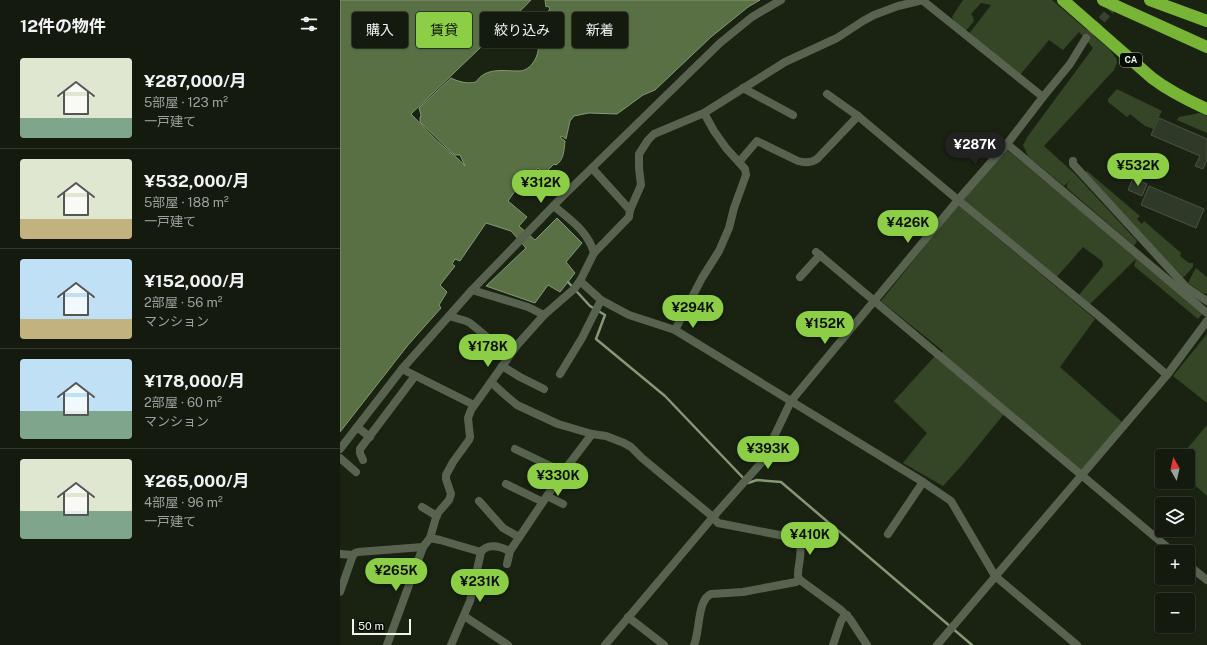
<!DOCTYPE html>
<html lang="ja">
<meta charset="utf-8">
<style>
body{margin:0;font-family:"Public Sans","Noto Sans JP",sans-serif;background:#21271c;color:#f1f3f6;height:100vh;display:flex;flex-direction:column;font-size:15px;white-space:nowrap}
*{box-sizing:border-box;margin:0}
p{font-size:13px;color:#9da19e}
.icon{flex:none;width:22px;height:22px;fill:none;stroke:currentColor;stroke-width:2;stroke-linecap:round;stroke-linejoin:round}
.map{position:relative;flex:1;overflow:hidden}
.side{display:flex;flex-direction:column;background:#141a0e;width:340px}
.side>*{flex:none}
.hud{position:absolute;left:12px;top:12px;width:380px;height:36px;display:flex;gap:8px}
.needle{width:26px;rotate:352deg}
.controls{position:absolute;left:815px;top:449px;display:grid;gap:8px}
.controls a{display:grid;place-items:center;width:40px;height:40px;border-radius:4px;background:#141a0e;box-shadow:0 1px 3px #0004,0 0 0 1px #33382e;font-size:20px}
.scale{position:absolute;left:12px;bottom:10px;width:59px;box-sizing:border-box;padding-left:4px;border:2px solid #eff5ea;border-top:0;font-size:11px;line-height:14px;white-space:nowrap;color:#eff5ea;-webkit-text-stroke:3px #070b05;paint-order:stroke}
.price{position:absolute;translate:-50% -34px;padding:0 9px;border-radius:14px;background:#8cce45;color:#111;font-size:13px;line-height:26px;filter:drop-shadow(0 1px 2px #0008)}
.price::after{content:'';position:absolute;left:50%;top:24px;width:12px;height:9px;margin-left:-6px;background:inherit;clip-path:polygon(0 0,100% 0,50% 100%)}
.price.selected{background:#222;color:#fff}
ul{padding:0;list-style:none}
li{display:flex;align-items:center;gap:12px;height:100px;padding:0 20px}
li+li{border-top:1px solid #33382e}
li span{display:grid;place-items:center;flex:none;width:112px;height:80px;border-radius:4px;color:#555}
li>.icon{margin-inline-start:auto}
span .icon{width:48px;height:48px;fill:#fffc;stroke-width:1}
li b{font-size:17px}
h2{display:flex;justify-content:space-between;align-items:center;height:48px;padding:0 20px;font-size:17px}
.pill{padding:0 14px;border-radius:4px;background:#141a0e;box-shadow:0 1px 3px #0004,0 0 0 1px #33382e;font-size:14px;line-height:36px}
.pill.selected{background:#8cce45;color:#111}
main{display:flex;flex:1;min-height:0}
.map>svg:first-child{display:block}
</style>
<main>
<section class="side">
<h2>12件の物件<svg class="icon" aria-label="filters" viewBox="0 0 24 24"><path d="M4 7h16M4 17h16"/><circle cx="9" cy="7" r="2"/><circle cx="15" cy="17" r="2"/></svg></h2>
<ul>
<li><span style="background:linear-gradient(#dfe7d0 75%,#7fa58c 0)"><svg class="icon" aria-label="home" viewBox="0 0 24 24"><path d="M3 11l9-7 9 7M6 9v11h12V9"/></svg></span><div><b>¥287,000/月</b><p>5部屋 · 123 m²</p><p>一戸建て</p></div></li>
<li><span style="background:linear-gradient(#dfe7d0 75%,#c2b280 0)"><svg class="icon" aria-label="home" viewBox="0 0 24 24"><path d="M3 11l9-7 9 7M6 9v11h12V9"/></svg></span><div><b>¥532,000/月</b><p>5部屋 · 188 m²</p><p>一戸建て</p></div></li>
<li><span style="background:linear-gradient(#bfe0f5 75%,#c2b280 0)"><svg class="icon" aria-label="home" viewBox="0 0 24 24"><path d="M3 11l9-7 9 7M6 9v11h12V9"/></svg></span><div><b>¥152,000/月</b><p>2部屋 · 56 m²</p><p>マンション</p></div></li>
<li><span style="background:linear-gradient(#bfe0f5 65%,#7fa58c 0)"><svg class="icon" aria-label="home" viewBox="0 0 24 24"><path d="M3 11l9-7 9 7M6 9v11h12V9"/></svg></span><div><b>¥178,000/月</b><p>2部屋 · 60 m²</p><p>マンション</p></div></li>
<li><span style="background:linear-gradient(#dfe7d0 65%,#7fa58c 0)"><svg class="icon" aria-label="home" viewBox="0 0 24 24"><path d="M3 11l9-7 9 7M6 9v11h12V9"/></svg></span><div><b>¥265,000/月</b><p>4部屋 · 96 m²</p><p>一戸建て</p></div></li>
</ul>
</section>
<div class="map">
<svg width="867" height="645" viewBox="0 0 867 645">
<rect width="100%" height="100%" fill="#1a2312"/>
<g fill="#354627">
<polygon points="623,0 712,0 770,50 776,58 777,63 774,70 704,146 735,174 797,241 794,246 727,188 727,184 731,179 724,186 688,156 683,145 688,136 753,48 739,32 723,50 709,40 680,75 628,35 651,5 641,3 631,14 633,17 634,21 625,32 615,24 612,17"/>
<polygon points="777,89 822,111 813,129 805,126 790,114 787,117 768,102 768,99"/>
<polygon points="860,113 867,116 867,133 837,120 839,117"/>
<polygon points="666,149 863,313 858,319 794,266 796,259 749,305 739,295 763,266 762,261 743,247 716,278 622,200"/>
<polygon points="747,171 800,216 797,219 802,224 804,221 841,253 840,256 849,263 853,263 853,267 843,278 824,260 744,172"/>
<polygon points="618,205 755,319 720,367 782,422 741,470 601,355 603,351 541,301"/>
<polygon points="856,268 867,277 867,294 863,293 848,283 853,273"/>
<polygon points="867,334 867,403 833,376"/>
<polygon points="595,356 664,414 624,463 603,486 563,463 587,433 554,401"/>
<polygon points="867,425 867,496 848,479 848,456 841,456"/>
</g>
<path fill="#587044" stroke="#859876" d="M0,0H191C184,7 173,20 165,22L162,27L71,114C82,125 92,137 104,147C111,154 119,158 125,166L120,155H115L107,148L80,122V118L81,115L79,108L111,78C119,82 127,84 136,82C146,67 163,71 179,71C184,71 189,68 192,64C202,52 198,39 194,26L210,9L208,6L206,7L205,0H420L408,7L371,37L315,90L303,95L277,114L249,113L234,116L230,121L226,139L222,136L220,137L225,141C224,150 224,160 216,165L214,164L206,172L202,173L198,168L175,191L168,201L187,217L179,226L195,240L217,218L242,243L226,262L235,273L220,292L208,285L195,303L146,286L186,248L171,231L146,223L120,261L115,259L112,264L115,266L100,285L107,292L99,305L101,308L68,345L0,432Z"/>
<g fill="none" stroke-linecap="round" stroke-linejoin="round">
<polyline stroke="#859876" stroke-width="2.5" points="228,282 250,306 265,315 256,339 325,396 408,483 417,480 441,482 632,645"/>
</g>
<g fill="#2f3927" stroke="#48533f">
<polygon points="819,118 867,139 867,160 863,169 855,166 860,156 811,135"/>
<polygon points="793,178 807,184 802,196 788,190"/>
<polygon points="809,186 864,209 856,228 801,205"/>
</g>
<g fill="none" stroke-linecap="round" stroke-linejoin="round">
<polyline stroke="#3a4232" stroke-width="8" stroke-dasharray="8 4" stroke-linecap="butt" points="746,38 779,0"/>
<g stroke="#58634f" stroke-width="8">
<polyline points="582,0 703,97"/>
<polyline points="403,88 453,115"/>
<polyline points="487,94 518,116 618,200 760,317 827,375"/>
<polyline points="667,144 867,313"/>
<polyline points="733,161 733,164 846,287 867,301"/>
<path d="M399,162L417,141L458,161C465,163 471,163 477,159L518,116"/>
<polyline points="252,168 290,210"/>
<path d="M214,206C230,220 248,231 254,253"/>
<polyline points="476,252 833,552"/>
<polyline points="460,277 480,255"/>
<polyline points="240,281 261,300 289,315 335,330 583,482 611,501 655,576 737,645"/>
<polyline points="132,290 188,307 204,315"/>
<polyline points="109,316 126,321 130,323 169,355"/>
<polyline points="335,330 362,278 379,251 389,228 394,208 406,175 405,169 386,148 374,131 364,113"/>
<polyline points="162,366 180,377 204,389"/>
<polyline points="62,369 134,405"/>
<polyline points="220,374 242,338 261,300"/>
<path d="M151,382L164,394L177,405L218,424L252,434L266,436L284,443L291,447L302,458L373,517L378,523L455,538C466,546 457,565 458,577L460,580L501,610L510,619L527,645"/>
<polyline points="17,427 30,437"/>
<polyline points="0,449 62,369 132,290 221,198 380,43 412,17 441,0"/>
<polyline points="175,449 223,472"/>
<polyline points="0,458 16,472"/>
<polyline points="23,460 20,453 20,449 75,376"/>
<polyline points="166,484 203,502"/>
<polyline points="207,496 223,504"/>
<polyline points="139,501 163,528 179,537"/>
<polyline points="82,507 97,516"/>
<polyline points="548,534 583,482"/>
<polyline points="90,538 100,540 141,552"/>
<polyline points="0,554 13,555 15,553 18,552 83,547"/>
<polyline points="167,564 170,551 223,472 252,434"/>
<polyline points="848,565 867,580"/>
<polyline points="0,592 13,555"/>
<polyline points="124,616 168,645"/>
<polyline points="288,617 324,645"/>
<polyline points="47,645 83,547 90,538 97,514 109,500 111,494 106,479 106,475 113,462 129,440 130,437 128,418 131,410 178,344 204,315 234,289 240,281 254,253 289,217 290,210 301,185 299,168 299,154 308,140 314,134 364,113 445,62 497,38 523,21 534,15 558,6 583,0"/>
<path d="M111,645L130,601L141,552C148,542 161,547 170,551"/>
<polyline points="265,645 373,517 422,462 451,401 618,200 667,144 703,97 730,64 746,38"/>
<path d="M354,645C360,632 357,600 371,594L403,592L456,582L460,580"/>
<polyline points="493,645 501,621 503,618 507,615"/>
<polyline points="597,645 827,375 867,321"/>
</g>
<g stroke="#78b435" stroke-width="12">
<path d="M723,0L812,78C829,91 847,100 867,109"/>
<polyline points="763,0 867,47"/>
<polyline points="810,0 867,21"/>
</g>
</g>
<g text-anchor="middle" stroke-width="4" stroke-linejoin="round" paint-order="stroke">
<rect fill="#070b05" stroke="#a9afa5" stroke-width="1" x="780" y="53" width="22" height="14" rx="3"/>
<g font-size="9" font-weight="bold" fill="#eff5ea">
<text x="791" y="63">CA</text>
</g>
</g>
</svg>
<div class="controls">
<a><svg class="needle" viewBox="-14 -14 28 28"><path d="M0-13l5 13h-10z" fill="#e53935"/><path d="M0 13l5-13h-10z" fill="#9da19e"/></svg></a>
<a><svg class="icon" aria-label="layers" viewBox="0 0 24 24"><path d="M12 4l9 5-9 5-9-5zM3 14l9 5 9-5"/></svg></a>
<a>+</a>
<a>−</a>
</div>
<div class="scale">50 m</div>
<b class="price selected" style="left:635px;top:166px">¥287K</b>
<b class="price" style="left:798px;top:187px">¥532K</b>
<b class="price" style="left:201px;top:204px">¥312K</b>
<b class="price" style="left:568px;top:244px">¥426K</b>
<b class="price" style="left:353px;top:329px">¥294K</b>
<b class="price" style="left:485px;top:345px">¥152K</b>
<b class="price" style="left:148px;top:368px">¥178K</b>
<b class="price" style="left:428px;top:470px">¥393K</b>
<b class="price" style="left:218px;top:497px">¥330K</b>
<b class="price" style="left:470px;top:556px">¥410K</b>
<b class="price" style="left:56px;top:592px">¥265K</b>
<b class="price" style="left:140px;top:603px">¥231K</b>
<div class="hud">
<a class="pill">購入</a>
<a class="pill selected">賃貸</a>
<a class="pill">絞り込み</a>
<a class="pill">新着</a>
</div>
</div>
</main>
